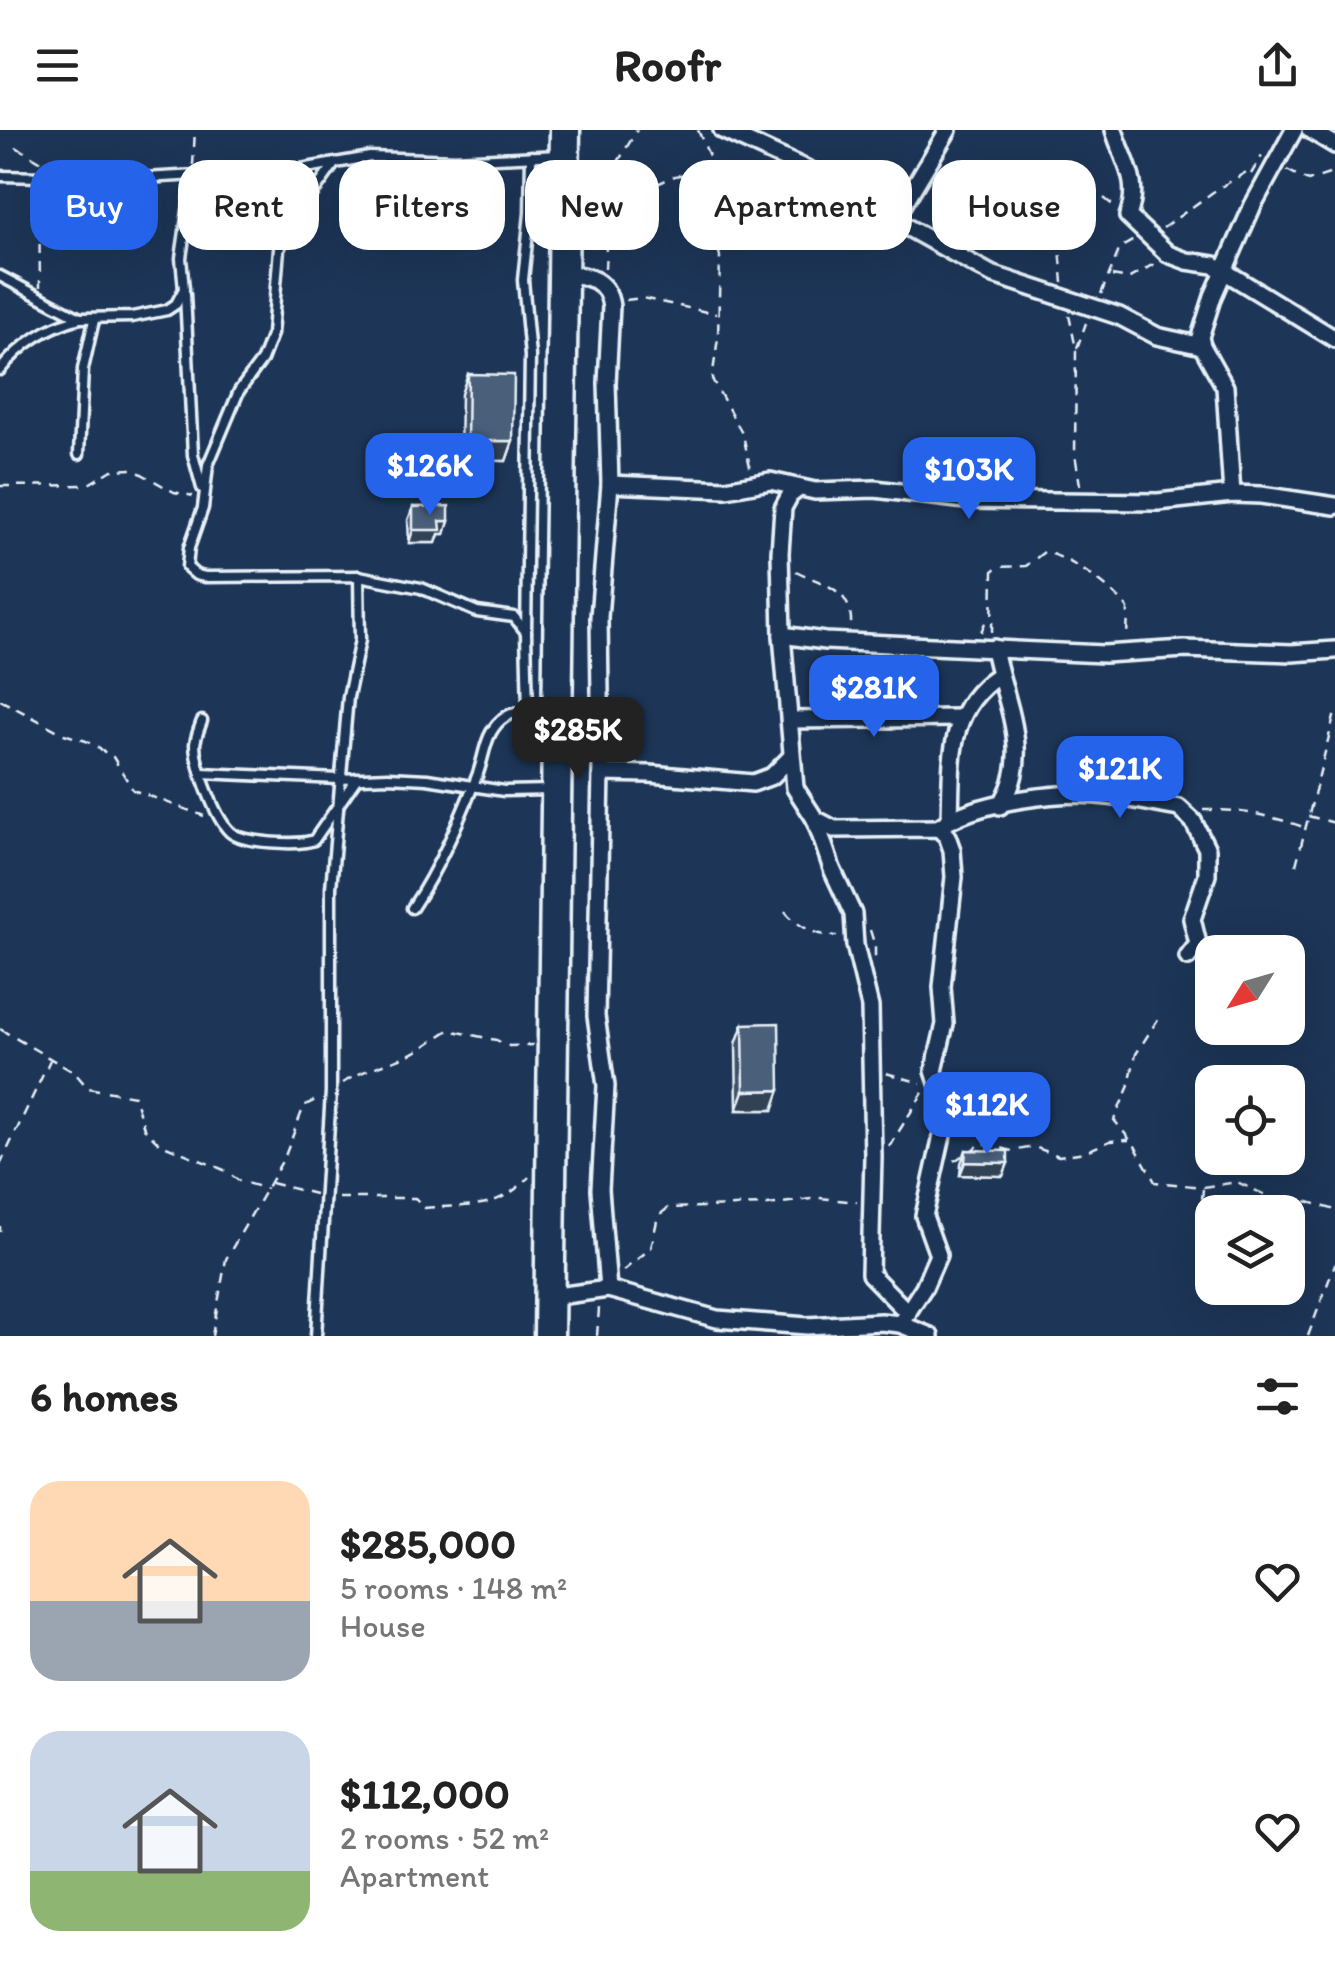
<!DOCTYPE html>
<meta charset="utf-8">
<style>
body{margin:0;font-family:Itim,sans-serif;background:#f2f2f2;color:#222;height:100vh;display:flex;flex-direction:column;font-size:38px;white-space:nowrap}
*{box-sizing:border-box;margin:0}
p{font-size:32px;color:#767676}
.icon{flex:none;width:55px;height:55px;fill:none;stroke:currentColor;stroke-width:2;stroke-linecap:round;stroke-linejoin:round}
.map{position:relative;height:1206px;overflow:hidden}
.drawer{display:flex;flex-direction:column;background:#fff;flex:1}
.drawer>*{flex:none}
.guide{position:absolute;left:30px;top:30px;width:1275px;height:90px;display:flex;gap:20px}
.needle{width:65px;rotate:233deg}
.controls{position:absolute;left:1195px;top:805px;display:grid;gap:20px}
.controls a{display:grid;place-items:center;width:110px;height:110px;border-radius:20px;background:#fff;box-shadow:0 10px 40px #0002;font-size:50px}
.price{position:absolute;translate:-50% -85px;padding:0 22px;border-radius:20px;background:#2563eb;color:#fff;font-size:32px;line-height:65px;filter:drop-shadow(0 2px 5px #0008)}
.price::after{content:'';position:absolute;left:50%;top:60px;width:30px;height:22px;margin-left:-15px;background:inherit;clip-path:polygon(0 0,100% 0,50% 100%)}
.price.active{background:#222;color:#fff}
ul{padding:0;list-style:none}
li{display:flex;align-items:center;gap:30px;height:250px;padding:0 30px}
li span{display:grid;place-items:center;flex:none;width:280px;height:200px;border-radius:30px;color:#555}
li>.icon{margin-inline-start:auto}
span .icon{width:120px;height:120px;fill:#fffc;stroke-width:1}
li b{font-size:42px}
h2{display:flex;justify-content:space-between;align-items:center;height:120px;padding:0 30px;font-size:42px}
.pill{padding:0 35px;border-radius:30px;background:#fff;box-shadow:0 10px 40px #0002;font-size:35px;line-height:90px}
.pill.active{background:#2563eb;color:#fff}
header{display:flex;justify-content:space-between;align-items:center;height:130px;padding:0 30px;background:#fff;font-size:45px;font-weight:700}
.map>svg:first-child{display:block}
</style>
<header><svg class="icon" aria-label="menu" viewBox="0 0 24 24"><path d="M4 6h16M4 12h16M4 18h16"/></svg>Roofr<svg class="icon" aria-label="share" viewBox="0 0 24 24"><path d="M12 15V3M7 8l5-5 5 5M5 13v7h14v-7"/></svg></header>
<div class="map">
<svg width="1335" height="1206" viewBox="0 0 1335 1206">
<rect width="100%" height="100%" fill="#1d3557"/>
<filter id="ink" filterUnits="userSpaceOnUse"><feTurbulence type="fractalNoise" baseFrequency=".01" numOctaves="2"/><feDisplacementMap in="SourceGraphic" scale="20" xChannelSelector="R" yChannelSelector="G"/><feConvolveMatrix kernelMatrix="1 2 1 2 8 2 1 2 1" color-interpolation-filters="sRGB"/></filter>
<g filter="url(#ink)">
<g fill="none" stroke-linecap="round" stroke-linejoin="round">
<g stroke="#e8f1f8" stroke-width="15">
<g id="lane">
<polyline points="335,33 295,89 279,119 272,204 262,230 239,261 208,335 203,378 189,418 187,437 196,445 205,447 359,446 421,458 477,482 514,487 526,502 528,581"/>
<polyline points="0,46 127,49 301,39 370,27 455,30 560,25"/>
<polyline points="0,146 80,188 132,187 167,180 176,174 184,159 181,128 193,47"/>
<polyline points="185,164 193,325 202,358"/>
<path d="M0,240C22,213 47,197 80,188"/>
<polyline points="79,324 83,239 94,190"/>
<polyline points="526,502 530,226 523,150 530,83 531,26"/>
<path d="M202,591C199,599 196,606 195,614C195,634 215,688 230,702C242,713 299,716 314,710L357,648"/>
<polyline points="201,643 339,649 388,647 427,649 504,661 551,660"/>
<path d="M412,778C439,738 459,691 477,646C485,626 484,605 501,590C517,577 535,582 552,589"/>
<polyline points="316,1206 331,962 331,758 348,567 360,510 359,446"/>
</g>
</g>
<g stroke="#e8f1f8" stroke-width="22">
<g id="street">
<polyline points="722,0 815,43 894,90 948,0"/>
<path d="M1114,0C1124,33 1141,51 1128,86L1168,124L1187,131L1214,135L1335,209"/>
<polyline points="1310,0 1335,15"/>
<polyline points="894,90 991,144 1119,186 1157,206 1202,216"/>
<path d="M564,143C589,146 607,149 611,176L607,253L610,354L599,487L601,643L596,886L606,956L600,1059L608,1159"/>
<polyline points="610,354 726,359 770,351 815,361 875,359 966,370 1158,372 1232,364 1261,365 1335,376"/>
<polyline points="799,358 790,365 783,378 780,423 782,505 795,658 815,689 834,699 938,698 947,706 952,720 954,747 942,857 945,894 934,941 944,971 945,992 924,1086 938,1125 924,1157 900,1194"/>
<polyline points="1232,364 1225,257 1202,216 1200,207 1213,166 1253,75 1294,0"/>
<polyline points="782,505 825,511 1104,524 1185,519 1292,523 1335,520"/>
<path d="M994,518C1004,572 1035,625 1000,676"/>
<polyline points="790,590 959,588"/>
<polyline points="601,643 650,644 753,653 772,646 791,627"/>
<polyline points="815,689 832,739 853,784 855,815 870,877 873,1027 870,1144 908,1183"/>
<path d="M950,690C952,631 946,580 999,545"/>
<path d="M938,698C974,671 1063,660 1108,666C1131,668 1155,674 1179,678L1193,691L1207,719V745L1192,789L1198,814L1188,827"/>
<polyline points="550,1167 608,1159 717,1189 807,1196 881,1192 900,1194 930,1206"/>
</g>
</g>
<g stroke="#e8f1f8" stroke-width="35">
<polyline id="highway" points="549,1206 565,0"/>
</g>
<g stroke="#e8f1f8" stroke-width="2.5" stroke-dasharray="10 8" stroke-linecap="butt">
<polyline points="698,0 717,45 710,79 720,127 718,208 712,249 743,305 751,341"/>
<polyline points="16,17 47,35"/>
<polyline points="193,35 195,0"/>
<polyline points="1287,40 1308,51 1335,42"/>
<polyline points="586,41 655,55 675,46 714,38"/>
<polyline points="1251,44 1262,26"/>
<polyline points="39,60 40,157"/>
<polyline points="1163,98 1213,62 1253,38"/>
<polyline points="605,139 609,47 637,0"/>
<polyline points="1112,146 1128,149 1152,135 1159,136"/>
<polyline points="1063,153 1056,70 1062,44 1071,41 1115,77"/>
<polyline points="1101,164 1120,118 1134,110"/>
<polyline points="626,170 642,168 716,184"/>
<polyline points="1069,185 1076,219 1075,324 1080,355"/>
<polyline points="1077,218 1086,193"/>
<polyline points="0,356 87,355 112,340 133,339 174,362 193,366"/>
<path d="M796,441C823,455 853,458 851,496"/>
<polyline points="981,502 988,486"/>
<path d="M992,502L993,441L999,437L1026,436L1044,422C1066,425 1116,460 1128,479L1127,508"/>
<polyline points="0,570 64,604 86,611 113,627 133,660 204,686"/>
<path d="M1203,680C1239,679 1273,686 1306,698"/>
<polyline points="1308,686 1335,693"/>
<polyline points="1296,735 1335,583"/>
<path d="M785,781C796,796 818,807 837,806"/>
<polyline points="870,800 875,816 875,831"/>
<polyline points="1158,889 1136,924 1128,958 1114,990 1135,1016 1155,1052 1203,1057 1237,1052 1278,1071 1306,1071 1335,1080"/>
<polyline points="0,899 75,943 88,958 134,966 144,998 159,1013 224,1040 239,1051 267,1059"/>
<polyline points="886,943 921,953"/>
<path d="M343,953C365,938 391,933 415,922C427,916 437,907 449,900L496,910L509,916L533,915"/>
<polyline points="889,1017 924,961"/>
<polyline points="954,1031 983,1013 1012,1021 1034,1017 1059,1026 1085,1022 1110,1011 1129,1010"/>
<polyline points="0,1035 50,930"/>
<polyline points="271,1053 315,1064"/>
<polyline points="1203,1059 1201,1079 1212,1084"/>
<path d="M338,1068H415L425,1078C469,1074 495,1082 529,1047"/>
<polyline points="1234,1082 1252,1082"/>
<polyline points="1259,1082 1284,1073"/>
<polyline points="0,1096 0,1102"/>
<polyline points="623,1141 651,1118 658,1086 668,1078 768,1075 819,1068 857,1072"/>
<polyline points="212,1206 226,1129 285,1026 304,976 319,968"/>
<polyline points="597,1206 599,1178"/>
<polyline points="1308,1206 1335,1134"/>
</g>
<use href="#lane" stroke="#1d3557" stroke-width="8"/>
<use href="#street" stroke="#1d3557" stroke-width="15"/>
<use href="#highway" stroke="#1d3557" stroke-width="28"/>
</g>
<g fill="#3f5169" stroke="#e8f1f8" stroke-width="2.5">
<polygon points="468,244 513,311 506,331 460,330 461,264"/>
<polygon points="413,377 449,391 445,404 439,404 436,413 409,413 408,390"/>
<polygon points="743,894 773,980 737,980 736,914"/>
<polygon points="966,1020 1008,1033 1003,1046 960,1045 961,1033"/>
</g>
<g fill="#334255" stroke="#e8f1f8" stroke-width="2.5">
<polygon points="467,311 513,311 506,331 460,330"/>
<polygon points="440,391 449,391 445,404 439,404 436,413 409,413 413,400"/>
<polygon points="780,960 773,980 737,980 744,961"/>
<polygon points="965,1032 1008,1033 1003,1046 960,1045"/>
</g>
<g fill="#495e7a" stroke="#e8f1f8" stroke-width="2.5">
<polygon points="468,244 514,245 513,311 467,311"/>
<polygon points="449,376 449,391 440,391 441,400 413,400 413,377"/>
<polygon points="779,893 780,960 744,961 743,894"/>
<polygon points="966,1020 1008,1021 1008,1033 965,1032"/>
</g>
</g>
</svg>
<div class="controls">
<a><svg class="needle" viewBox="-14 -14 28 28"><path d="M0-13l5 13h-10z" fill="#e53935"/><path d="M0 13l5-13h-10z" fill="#767676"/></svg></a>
<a><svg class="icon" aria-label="locate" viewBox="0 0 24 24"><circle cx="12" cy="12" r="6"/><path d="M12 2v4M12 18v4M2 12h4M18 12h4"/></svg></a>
<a><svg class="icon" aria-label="layers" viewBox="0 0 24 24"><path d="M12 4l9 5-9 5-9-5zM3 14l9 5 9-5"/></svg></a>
</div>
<b class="price" style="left:430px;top:388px">$126K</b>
<b class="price" style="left:969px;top:392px">$103K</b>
<b class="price" style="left:874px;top:610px">$281K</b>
<b class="price active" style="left:578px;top:652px">$285K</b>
<b class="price" style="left:1120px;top:691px">$121K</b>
<b class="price" style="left:987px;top:1027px">$112K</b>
<div class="guide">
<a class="pill active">Buy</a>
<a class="pill">Rent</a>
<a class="pill">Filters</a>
<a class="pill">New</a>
<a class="pill">Apartment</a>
<a class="pill">House</a>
</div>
</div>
<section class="drawer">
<h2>6 homes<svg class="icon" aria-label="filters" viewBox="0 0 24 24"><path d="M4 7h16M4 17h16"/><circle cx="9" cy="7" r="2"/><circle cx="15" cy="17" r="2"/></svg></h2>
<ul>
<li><span style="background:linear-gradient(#ffd9b3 60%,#9aa5b1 0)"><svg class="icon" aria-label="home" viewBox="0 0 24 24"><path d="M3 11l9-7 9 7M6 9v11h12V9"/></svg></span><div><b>$285,000</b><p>5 rooms · 148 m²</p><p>House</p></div><svg class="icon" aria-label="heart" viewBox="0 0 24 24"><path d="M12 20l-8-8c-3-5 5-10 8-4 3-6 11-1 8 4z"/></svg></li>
<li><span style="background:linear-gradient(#c9d6e8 70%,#8fb573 0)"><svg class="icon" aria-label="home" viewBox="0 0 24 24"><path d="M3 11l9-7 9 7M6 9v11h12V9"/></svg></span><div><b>$112,000</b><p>2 rooms · 52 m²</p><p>Apartment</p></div><svg class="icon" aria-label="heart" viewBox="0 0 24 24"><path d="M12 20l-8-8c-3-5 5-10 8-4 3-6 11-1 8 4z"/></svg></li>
</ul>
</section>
